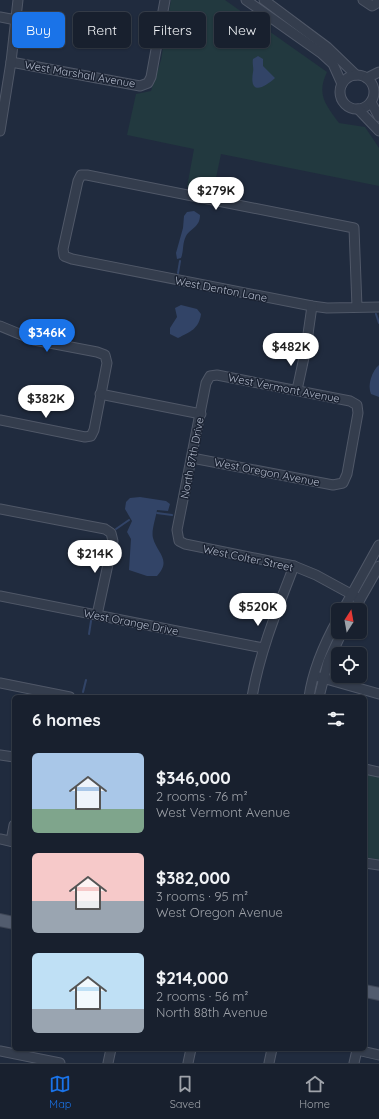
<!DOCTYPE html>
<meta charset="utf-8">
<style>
body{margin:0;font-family:Quicksand,sans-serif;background:#212836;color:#f1f3f6;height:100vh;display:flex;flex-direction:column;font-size:15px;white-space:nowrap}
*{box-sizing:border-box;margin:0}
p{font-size:13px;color:#9fa3aa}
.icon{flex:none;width:22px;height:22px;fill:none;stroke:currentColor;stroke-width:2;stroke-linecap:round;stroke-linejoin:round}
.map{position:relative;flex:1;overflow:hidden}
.drawer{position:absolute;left:12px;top:695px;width:355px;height:356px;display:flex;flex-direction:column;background:#18202e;border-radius:6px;box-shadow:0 1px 3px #0004,0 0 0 1px #363e4a}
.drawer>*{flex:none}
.hud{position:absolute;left:12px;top:12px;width:355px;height:36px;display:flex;gap:8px}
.needle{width:26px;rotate:11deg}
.tools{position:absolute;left:331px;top:603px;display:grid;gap:8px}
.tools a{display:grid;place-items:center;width:36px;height:36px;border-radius:6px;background:#18202e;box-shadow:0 1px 3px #0004,0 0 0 1px #363e4a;font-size:20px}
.price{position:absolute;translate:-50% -34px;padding:0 9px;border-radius:14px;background:#fff;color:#222;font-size:13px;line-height:26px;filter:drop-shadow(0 1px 2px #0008)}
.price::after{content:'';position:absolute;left:50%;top:24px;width:12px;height:9px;margin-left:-6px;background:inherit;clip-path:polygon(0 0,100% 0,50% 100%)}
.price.active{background:#1a73e8;color:#fff}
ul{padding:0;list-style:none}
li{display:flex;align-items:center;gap:12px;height:100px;padding:0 20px}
li span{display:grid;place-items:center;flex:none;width:112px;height:80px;border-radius:6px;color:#555}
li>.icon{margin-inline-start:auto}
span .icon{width:48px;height:48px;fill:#fffc;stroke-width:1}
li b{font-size:17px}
h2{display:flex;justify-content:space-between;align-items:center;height:48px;padding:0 20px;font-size:17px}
.chip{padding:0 14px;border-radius:6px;background:#18202e;box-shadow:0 1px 3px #0004,0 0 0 1px #363e4a;font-size:14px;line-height:36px}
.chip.active{background:#1a73e8;color:#fff}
.menu{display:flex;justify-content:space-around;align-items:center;height:56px;border-top:1px solid #363e4a;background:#18202e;font-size:11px;color:#9fa3aa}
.menu a{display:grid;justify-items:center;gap:2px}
.menu .active{color:#1a73e8}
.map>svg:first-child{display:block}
</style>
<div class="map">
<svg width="379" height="1063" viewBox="0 0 379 1063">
<rect width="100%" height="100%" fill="#202b3e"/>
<g fill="#22393f">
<path d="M171,0H225L327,72C316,95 326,105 339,123L365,127L379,148V186L221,154L213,192L187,187L194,149L127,135L136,94L151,91L161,60Z"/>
<polygon points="365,774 379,777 379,860 365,857"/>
</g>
<g fill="#324467">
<path d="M258,56L263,59V66L275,78C264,88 249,96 253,72C254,68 252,64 253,59Z"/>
<path d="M194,211L200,215C200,227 191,228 186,236C182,244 184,251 181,258L177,259L176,253L183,228L184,216L187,212Z"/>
<path d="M181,305L197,309L201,314C199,329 190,332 178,338L170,334V328L177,317L175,308Z"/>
<path d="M379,365V397L371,394C367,385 372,371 379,365Z"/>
<path d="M140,497L166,501L170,504L168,511L157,510C156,517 151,531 153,538C157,553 172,560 157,576H147L129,570L131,539L127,532L132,521L125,509L126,502L130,498Z"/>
</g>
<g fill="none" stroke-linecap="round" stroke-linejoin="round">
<g stroke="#324467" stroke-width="2">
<polyline points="203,189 205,179"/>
<polyline points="178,273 180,261"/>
<polyline points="376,314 379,323"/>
<polyline points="157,513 172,515"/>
<polyline points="116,529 129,520"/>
<polyline points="89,634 91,621"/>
<polyline points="83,692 86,680"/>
</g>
<g stroke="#505868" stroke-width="11">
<g id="minor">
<polyline points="246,0 321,53 333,64 342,84"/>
<polyline points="264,0 327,47 356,75"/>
<polyline points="363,0 372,6 379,2"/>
<polyline points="0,17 16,20"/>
<polyline points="11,62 140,86 148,83 151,77 165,0"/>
<circle cx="357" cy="92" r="17"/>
<polyline points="367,78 379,72"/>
<polyline points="371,102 379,117"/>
<polyline points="358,109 379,131"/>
<polyline points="0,131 11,62 18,0"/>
<polyline points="357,307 354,228 87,175 81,175 78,181 63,249 64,256 72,259 312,306 327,308 379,307"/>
<polyline points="0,326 34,340 97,352 105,355 107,363 94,430 91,436 85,437 0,420"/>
<polyline points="297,390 306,348 312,306"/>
<polyline points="100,394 201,414"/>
<polyline points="192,458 333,485 343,483 347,474 358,413 357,405 350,401 217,375 210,376 206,383 177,530 179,541 185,544 294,566 316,575 360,599"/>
<polyline points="0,509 105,529 111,533 113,541 97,615"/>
<polyline points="0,596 263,648"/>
<polyline points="343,610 379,545"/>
<polyline points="354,610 379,566"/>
<polyline points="319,677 379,694"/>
<polyline points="0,683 70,697"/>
<path d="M252,697C260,651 277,610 294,566"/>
<path d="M309,697C313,669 324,644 338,619"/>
<polyline points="319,697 328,662 342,632"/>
<polyline points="0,755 14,757"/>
<polyline points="365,769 379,772"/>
<polyline points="0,839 14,842"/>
<polyline points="11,841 14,825"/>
<polyline points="365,863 379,865"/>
<polyline points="0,1051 60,1063"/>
<polyline points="108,1063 111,1049"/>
<polyline points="188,1063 191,1049"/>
<polyline points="269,1063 272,1049"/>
<polyline points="354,1063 357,1050 379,1055"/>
</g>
</g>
<g stroke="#3e4656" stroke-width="14">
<g id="major">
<polyline points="0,920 14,923"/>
<polyline points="365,991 379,994"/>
</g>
</g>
<use href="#minor" stroke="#343d4d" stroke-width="9"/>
<use href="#major" stroke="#525c6e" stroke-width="12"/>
</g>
<g text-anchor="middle" stroke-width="3" stroke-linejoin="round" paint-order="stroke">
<g font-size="11" fill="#b0b8c9" stroke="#1a2232">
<text transform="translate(80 74) rotate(10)" y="4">West Marshall Avenue</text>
<text transform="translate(221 289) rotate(11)" y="4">West Denton Lane</text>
<text transform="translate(284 388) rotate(11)" y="4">West Vermont Avenue</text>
<text transform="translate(192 458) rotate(-79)" y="4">North 87th Drive</text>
<text transform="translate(267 472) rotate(11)" y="4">West Oregon Avenue</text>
<text transform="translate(248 558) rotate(12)" y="4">West Colter Street</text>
<text transform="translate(131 622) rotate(11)" y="4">West Orange Drive</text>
</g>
</g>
</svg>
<div class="tools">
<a><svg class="needle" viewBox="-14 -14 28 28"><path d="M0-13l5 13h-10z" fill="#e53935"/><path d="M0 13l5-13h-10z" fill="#9fa3aa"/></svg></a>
<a><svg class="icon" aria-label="locate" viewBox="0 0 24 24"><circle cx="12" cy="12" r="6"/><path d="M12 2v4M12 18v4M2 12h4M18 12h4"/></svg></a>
</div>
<b class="price" style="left:216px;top:211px">$279K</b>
<b class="price active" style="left:47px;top:353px">$346K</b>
<b class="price" style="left:291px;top:367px">$482K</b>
<b class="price" style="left:46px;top:419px">$382K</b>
<b class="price" style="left:95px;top:574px">$214K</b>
<b class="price" style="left:258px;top:627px">$520K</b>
<div class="hud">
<a class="chip active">Buy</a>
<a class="chip">Rent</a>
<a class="chip">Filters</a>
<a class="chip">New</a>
</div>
<section class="drawer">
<h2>6 homes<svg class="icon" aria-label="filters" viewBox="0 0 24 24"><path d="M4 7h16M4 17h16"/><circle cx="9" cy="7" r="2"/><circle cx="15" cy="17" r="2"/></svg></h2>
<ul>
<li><span style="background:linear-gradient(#a9c7e8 70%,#7fa58c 0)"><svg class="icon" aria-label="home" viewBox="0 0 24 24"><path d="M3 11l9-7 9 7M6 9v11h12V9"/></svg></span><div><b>$346,000</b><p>2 rooms · 76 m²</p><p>West Vermont Avenue</p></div></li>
<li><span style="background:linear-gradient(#f6c9c9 60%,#9aa5b1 0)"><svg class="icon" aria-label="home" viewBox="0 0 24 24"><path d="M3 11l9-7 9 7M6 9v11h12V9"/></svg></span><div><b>$382,000</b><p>3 rooms · 95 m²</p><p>West Oregon Avenue</p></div></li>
<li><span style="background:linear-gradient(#bfe0f5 70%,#9aa5b1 0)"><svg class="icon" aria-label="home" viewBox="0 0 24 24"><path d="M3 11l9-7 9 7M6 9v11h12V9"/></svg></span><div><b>$214,000</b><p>2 rooms · 56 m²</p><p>North 88th Avenue</p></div></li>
</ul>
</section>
</div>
<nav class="menu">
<a class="active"><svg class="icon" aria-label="map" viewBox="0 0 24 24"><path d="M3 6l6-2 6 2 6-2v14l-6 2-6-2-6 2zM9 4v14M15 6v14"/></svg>Map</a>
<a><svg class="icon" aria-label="saved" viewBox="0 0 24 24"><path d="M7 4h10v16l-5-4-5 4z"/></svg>Saved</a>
<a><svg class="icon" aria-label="home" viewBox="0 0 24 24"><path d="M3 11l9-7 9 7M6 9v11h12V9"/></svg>Home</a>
</nav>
